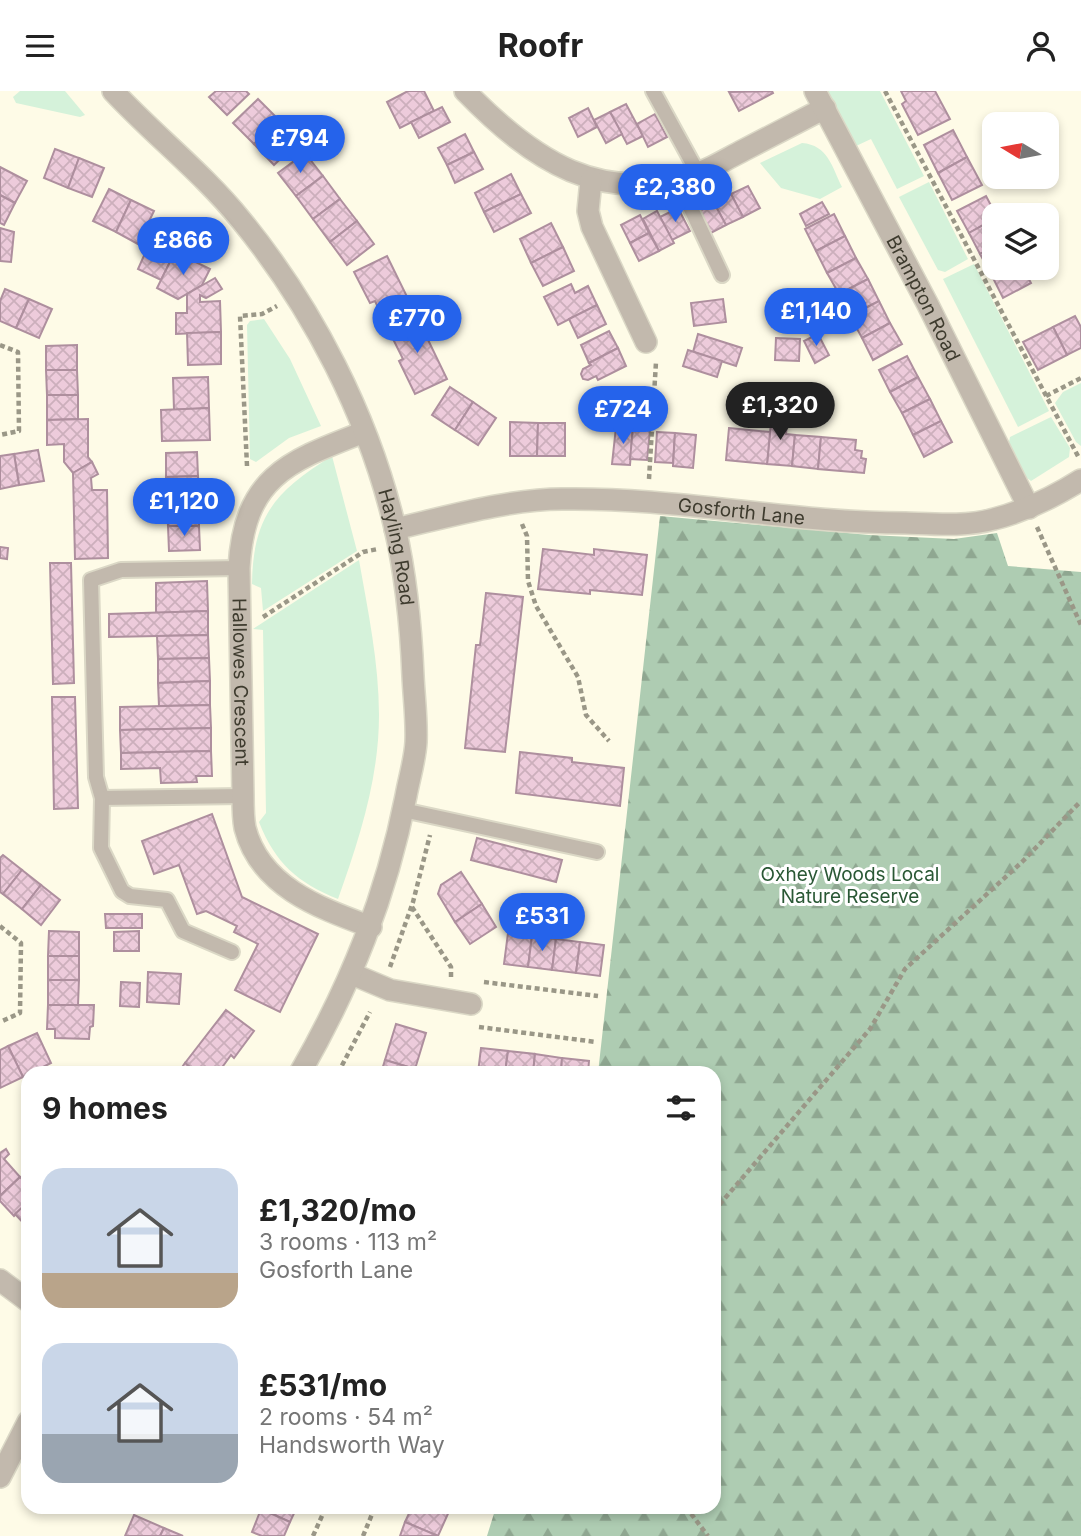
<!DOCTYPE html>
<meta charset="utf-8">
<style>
body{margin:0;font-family:Inter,sans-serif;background:#f2f2f2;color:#222;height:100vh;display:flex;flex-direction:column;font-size:26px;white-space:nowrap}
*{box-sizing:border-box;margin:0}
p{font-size:23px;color:#767676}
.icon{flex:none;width:38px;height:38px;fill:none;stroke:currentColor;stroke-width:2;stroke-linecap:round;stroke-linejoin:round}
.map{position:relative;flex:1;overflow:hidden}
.sheet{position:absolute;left:21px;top:975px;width:700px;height:448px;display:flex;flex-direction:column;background:#fff;border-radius:21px;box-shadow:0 4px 10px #0003}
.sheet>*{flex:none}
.needle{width:46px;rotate:280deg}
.fabs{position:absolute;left:982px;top:21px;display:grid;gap:14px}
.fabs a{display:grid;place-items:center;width:77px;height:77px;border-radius:14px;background:#fff;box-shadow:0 4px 10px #0003;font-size:35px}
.price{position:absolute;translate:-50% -60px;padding:0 16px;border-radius:24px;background:#2563eb;color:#fff;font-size:23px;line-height:46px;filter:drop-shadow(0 2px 4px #0008)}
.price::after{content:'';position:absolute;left:50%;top:42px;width:21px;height:16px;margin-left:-10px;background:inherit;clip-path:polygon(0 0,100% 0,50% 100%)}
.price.current{background:#222;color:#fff}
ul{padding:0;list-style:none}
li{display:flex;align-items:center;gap:21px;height:175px;padding:0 21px}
li span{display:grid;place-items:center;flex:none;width:196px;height:140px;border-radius:21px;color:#555}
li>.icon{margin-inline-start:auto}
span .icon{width:84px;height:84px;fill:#fffc;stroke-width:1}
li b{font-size:30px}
h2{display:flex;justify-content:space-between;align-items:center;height:84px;padding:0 21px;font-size:30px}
header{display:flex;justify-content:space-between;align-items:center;height:91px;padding:0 21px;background:#fff;font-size:32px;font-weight:700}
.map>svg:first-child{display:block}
</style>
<header><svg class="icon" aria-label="menu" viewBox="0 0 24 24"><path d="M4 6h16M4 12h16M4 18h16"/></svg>Roofr<svg class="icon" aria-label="person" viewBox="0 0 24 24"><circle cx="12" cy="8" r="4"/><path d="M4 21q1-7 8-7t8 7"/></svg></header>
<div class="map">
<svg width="1081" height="1445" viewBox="0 0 1081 1445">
<defs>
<pattern id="forest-firs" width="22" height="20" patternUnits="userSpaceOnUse" patternTransform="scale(1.75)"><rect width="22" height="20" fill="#aeccb2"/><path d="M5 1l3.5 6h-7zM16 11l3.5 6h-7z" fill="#8fa791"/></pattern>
<pattern id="building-cross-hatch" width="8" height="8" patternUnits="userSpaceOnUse" patternTransform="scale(1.75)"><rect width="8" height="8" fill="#edcbdb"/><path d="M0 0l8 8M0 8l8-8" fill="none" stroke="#ccafbc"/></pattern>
</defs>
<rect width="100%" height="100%" fill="#fefbe7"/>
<g fill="#d5f2da">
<polygon points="20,0 65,0 85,24 80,26 16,12 13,6"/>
<polygon points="826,0 880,0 924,85 897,98 871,48 856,55"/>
<path d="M802,52C828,54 832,76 842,96L820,108L781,97L760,72Z"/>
<polygon points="929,91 968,168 945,181 938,179 899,106"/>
<polygon points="974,173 1049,320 1018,336 943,188"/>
<polygon points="264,228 290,268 321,335 289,347 256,371 250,368 247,234 250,230"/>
<polygon points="1081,292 1081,355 1076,351 1055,312 1063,301"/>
<polygon points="1051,326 1070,357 1069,366 1031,390 1023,384 1009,351 1010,346"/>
<path d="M332,365L357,460L263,520L261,497L252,493C253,424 276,400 332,365Z"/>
<path d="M359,469C368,520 379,572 379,624C379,688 359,749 338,808C298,792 275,772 259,731L266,722L263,539L253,538Z"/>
</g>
<polygon fill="url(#forest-firs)" points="660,425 869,444 954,448 997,442 1008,475 1081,481 1081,1445 487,1445 496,1416 714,1416 714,982 598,982"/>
<g fill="url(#building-cross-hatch)" stroke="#ae8f9e" stroke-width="2">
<polygon points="216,0 246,0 249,3 227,24 209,6"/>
<polygon points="408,0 424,0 434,20 400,37 387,11"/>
<polygon points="772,0 773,2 739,20 729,1"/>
<polygon points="901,0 935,0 950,28 918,44 902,13 906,10"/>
<polygon points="258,8 279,29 254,53 233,32"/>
<polygon points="626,13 643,45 627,53 610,21"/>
<polygon points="442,16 450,31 419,47 411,31"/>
<polygon points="588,17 597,36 578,46 569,27"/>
<polygon points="610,21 622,43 606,52 594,29"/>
<polygon points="655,23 667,46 648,56 637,33"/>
<polygon points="279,29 299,50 274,74 254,53"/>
<polygon points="953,39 967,66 938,82 924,54"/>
<polygon points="465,43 474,61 447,74 438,57"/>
<polygon points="55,58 79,67 68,97 44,87"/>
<polygon points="474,61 483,78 455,92 447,74"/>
<polygon points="305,62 323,85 296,105 278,82"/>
<polygon points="967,66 982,94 952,109 938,82"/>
<polygon points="79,67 104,77 92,106 68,97"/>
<polygon points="0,76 27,90 15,112 0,104"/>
<polygon points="511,83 521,103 484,121 475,102"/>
<polygon points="323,85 340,108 313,128 296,105"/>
<polygon points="748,95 760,117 743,126 731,103"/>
<polygon points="109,98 131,109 116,141 93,130"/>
<polygon points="521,103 531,122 494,141 484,121"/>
<polygon points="731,103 743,126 726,134 714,112"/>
<polygon points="0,104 15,112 4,134 0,132"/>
<polygon points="986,105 996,124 994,128 969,142 957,120"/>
<polygon points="340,108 357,130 330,151 313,128"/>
<polygon points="131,109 154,120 138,153 116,141"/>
<polygon points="822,111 829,123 806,135 800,123"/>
<polygon points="714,112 726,134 709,143 698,121"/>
<polygon points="678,117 690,140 672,149 660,126"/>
<polygon points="657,120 674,152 659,160 643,128"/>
<polygon points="834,123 845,145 816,160 805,138"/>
<polygon points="640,124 649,142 630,152 621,134"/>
<polygon points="994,128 994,156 980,163 969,142"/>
<polygon points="357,130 374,153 347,174 330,151"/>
<polygon points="551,132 563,156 531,172 520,148"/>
<polygon points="0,137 14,141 11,171 0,170"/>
<polygon points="649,142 659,160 639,170 630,152"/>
<polygon points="845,145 856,167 827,182 816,160"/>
<polygon points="151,149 175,161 161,189 138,178"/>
<polygon points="563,156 574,180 543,195 531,172"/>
<polygon points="994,156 994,177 1007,177 992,185 980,163"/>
<polygon points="175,161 210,178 202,194 178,208 157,197"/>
<polygon points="387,165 416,224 388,238 375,210 370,212 354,181"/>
<polygon points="856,167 868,188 839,203 827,182"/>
<polygon points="1007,177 1023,177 1031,192 1003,207 992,185"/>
<polygon points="215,187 222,198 206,207 200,204 200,211 220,210 221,241 176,243 176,222 187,222 187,203"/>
<polygon points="868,188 879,210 850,225 839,203"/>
<polygon points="571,193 575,202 588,195 597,214 558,234 544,206"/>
<polygon points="5,198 29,208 16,237 0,230 0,210"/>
<polygon points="29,208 52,218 39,247 16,237"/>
<polygon points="723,208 726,231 694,235 691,212"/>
<polygon points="879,210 890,232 862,247 850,225"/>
<polygon points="597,214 606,233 578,247 569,228"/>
<polygon points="416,224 447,288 415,303 399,270 403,268 388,238"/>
<polygon points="1075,225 1081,236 1081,257 1067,264 1053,236"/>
<polygon points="890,232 902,253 873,269 862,247"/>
<polygon points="1053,236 1067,264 1038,279 1023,251"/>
<polygon points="609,240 618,257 589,272 581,254"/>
<polygon points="221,241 221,273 188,274 187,242"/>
<polygon points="698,243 742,257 736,275 693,261"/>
<polygon points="818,243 829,264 815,272 804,250"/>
<polygon points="776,247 800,248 799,270 775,269"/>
<polygon points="77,254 77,279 46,279 46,255"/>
<polygon points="618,257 626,275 598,289 596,285 588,289 583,288 581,283 583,278 591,274 589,272"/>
<polygon points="688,259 722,270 717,286 683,275"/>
<polygon points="907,265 918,286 890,301 879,279"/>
<polygon points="46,279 77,279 78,304 47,304"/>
<polygon points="208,286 209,317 174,319 173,287"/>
<polygon points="918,286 930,308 902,322 890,301"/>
<polygon points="450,296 473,311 455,339 432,324"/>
<polygon points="763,298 769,312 754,319 748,305"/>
<polygon points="47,304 78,304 78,328 47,329"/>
<polygon points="930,308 941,330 913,344 902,322"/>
<polygon points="473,311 496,327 478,354 455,339"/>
<polygon points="209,317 210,349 162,350 161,319"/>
<polygon points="772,321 788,323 786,343 795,344 792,375 767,373"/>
<polygon points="88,328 88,366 92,371 73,382 64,371 64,353 47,354 47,329"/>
<polygon points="941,330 952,351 924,366 913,344"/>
<polygon points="510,331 538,332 537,365 510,365"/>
<polygon points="538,332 565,332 565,365 537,365"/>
<polygon points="616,336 633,337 630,374 612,373"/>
<polygon points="633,337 650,339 647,369 630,368"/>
<polygon points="729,337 770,341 767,373 726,369"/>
<polygon points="657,341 675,342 673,372 655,371"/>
<polygon points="675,342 696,344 693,377 673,375"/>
<polygon points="795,344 821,346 818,378 792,375"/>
<polygon points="821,346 856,349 855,359 862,360 861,367 866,368 864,382 818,378"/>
<polygon points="38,359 44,390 19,394 14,363"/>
<polygon points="197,361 198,385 166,386 166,362"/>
<polygon points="14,363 19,394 0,398 0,365"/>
<polygon points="92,371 98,383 91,387 92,399 107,399 108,467 75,468 73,382"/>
<polygon points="198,385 199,410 167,411 166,386"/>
<polygon points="199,410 199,435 168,435 167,411"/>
<polygon points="168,435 199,435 200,459 169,460"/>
<polygon points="0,456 8,457 7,468 0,467"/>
<polygon points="543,458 594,464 594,458 647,464 642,504 590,499 590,503 538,498"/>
<polygon points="50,472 71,472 74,592 53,593"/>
<polygon points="207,490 208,520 156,522 156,492"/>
<polygon points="486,502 523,506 505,661 465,657 476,554 480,554"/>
<polygon points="208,520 208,544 109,546 109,523"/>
<polygon points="208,544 209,567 158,568 157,545"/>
<polygon points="209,567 210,590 158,592 158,568"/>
<polygon points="210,590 210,614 159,615 158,592"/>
<polygon points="52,606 75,606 78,717 54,718"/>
<polygon points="210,614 211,637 120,639 120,616"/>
<polygon points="211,637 211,660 121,662 120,639"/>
<polygon points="211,660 212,685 196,685 197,691 161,692 160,677 121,678 121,662"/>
<polygon points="520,661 572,667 572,671 624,677 620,715 516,702"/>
<polygon points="212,723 242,806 318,843 280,921 235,899 258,853 234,841 237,835 206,820 197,823 179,774 154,783 142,750"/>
<polygon points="477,747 562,769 556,791 471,769"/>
<polygon points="3,764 22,779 3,803 0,801 0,767"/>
<polygon points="22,779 41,794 22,818 3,803"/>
<polygon points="461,781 482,813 455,831 438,803 441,794"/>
<polygon points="41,794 60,809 41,834 22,818"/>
<polygon points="482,813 496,836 470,853 455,831"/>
<polygon points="105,823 142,823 142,837 106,837"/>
<polygon points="49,840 79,841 79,865 48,865"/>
<polygon points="139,840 139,860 114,860 114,841"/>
<polygon points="508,842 532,845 528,876 504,873"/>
<polygon points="532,845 556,848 552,879 528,876"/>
<polygon points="556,848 580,851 576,882 552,879"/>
<polygon points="580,851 604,854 600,885 576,882"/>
<rect x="48" y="865" width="31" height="24"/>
<polygon points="148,881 181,883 179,913 147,911"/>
<polygon points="48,889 79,889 78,914 48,914"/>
<polygon points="121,891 140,892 139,916 120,915"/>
<polygon points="48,914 94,914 93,935 90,936 89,948 55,947 55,938 47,938"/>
<polygon points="226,919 254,940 234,967 231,964 218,982 197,982 185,972"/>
<polygon points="396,933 426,942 415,978 385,969"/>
<polygon points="37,942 51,972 23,986 8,955"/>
<polygon points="8,955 23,986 0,997 0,959"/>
<polygon points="481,957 508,960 505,982 478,982"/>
<polygon points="508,960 535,963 533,982 505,982"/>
<polygon points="535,963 562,967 561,982 533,982"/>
<polygon points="562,967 589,970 588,982 561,982"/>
<polygon points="385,969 415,978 414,982 381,982"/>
<polygon points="185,972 197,982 178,982"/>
<polygon points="6,1058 9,1063 4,1068 20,1086 0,1105 0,1062"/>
<polygon points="20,1086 28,1094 28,1111 14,1125 0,1110 0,1105"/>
<polygon points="28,1111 28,1137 15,1123"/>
<polygon points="262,1416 297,1416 290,1431 261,1418"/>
<polygon points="412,1416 451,1416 438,1445 405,1431"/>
<polygon points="261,1418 290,1431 284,1445 262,1445 252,1441"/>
<polygon points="134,1424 164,1437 160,1445 125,1445"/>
<polygon points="405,1431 438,1445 400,1445"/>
<polygon points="164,1437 183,1445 160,1445"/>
</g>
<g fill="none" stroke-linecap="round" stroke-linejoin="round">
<g stroke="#dbd8c6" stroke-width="18">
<g id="service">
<polyline points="653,0 698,82"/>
<polyline points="677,88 722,184"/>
<polyline points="239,477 121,479 91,489 96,686 102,707 243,705"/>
<polyline points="102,707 101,757 122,800 130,805 167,809 183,840 232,861"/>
<polyline points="403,719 597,761"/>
</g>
</g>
<g stroke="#dbd8c6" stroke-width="24">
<g id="minor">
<path d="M465,0C532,69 602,117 701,81C716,75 730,66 744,59C771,45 798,31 825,17"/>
<path id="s1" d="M815,0L928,214L1029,417"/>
<polyline points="591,89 588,120 592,136 646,251"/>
<path id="s2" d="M364,341C289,370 244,385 239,477L243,705C243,715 243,727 245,737C260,796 320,817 371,836"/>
<polyline points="352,883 390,899 471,913"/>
<polyline points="0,1189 28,1210"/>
</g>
</g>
<g stroke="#dbd8c6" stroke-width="24">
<g id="tertiary">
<path id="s3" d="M113,0C154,44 203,82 241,129C313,217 369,326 395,437C406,485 411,536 413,585C414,607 417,629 416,651C415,669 409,688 406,705C386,806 351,893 300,982"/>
<path id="s4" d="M395,438C447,426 509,408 562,408C677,406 790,432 905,432C934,433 966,436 994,428C1025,420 1054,406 1081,389"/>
<polyline points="0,1386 28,1331"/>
</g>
</g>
<g stroke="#9a9787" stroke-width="4.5" stroke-dasharray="5 3.5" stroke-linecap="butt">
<polyline points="885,0 1079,367"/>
<polyline points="0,254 18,261 19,340 0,344"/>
<polyline points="1046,305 1081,287"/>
<polyline points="247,375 240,225 262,223 277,215"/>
<polyline points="649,388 656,271"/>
<polyline points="522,433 527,445 528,490 536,515 578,586 586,624 609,650"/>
<polyline points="1037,436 1081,534"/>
<polyline points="263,526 363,461 378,458"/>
<polyline points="412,816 451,876 451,886"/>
<polyline points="0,835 21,852 20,922 0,931"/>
<polyline points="390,876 413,811 430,744"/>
<polyline points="484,891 598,905"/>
<polyline points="479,936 596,951"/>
<polyline points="338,982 370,921"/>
<polyline points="714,1120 870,938 905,878 1022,771 1081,710"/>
<polyline points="686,1416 708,1445"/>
<polyline points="313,1445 326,1416"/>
<polyline points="363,1445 375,1416"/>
</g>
<use href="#service" stroke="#c2b9ad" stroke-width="14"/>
<use href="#minor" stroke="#c2b9ad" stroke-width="21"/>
<use href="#tertiary" stroke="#c2b9ad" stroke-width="21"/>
</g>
<g text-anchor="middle" stroke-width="6" stroke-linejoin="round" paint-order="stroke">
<g font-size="19" fill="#3e3b2e" stroke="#fff">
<text dy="7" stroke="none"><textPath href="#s1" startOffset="234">Brampton Road</textPath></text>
<text dy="7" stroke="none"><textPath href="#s4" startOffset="350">Gosforth Lane</textPath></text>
<text dy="7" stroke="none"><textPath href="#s3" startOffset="548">Hayling Road</textPath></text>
<text dy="7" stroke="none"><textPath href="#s2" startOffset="315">Hallowes Crescent</textPath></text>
</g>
<g font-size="19" fill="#2a5835" stroke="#fff">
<text x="850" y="790">Oxhey Woods Local<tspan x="850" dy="22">Nature Reserve</tspan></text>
</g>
</g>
</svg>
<div class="fabs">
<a><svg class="needle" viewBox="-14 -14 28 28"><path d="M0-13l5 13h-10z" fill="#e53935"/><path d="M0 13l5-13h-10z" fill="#767676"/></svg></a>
<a><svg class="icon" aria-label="layers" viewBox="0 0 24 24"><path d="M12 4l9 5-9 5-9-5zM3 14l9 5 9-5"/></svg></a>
</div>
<b class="price" style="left:300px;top:84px">£794</b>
<b class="price" style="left:675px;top:133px">£2,380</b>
<b class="price" style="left:183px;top:186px">£866</b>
<b class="price" style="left:816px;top:257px">£1,140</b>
<b class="price" style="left:417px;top:264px">£770</b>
<b class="price current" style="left:780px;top:351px">£1,320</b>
<b class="price" style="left:623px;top:355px">£724</b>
<b class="price" style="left:184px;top:447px">£1,120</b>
<b class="price" style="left:542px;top:862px">£531</b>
<section class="sheet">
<h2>9 homes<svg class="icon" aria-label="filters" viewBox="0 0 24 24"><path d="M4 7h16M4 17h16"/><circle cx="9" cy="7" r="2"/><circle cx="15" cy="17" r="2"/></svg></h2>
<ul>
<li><span style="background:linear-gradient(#c9d6e8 75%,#b9a48a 0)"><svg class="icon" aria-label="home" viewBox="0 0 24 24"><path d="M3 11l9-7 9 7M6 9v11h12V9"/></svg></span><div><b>£1,320/mo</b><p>3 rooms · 113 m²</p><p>Gosforth Lane</p></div></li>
<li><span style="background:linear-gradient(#c9d6e8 65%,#9aa5b1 0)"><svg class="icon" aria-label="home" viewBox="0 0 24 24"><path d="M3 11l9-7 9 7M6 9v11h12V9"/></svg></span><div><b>£531/mo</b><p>2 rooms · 54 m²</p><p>Handsworth Way</p></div></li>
</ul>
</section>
</div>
